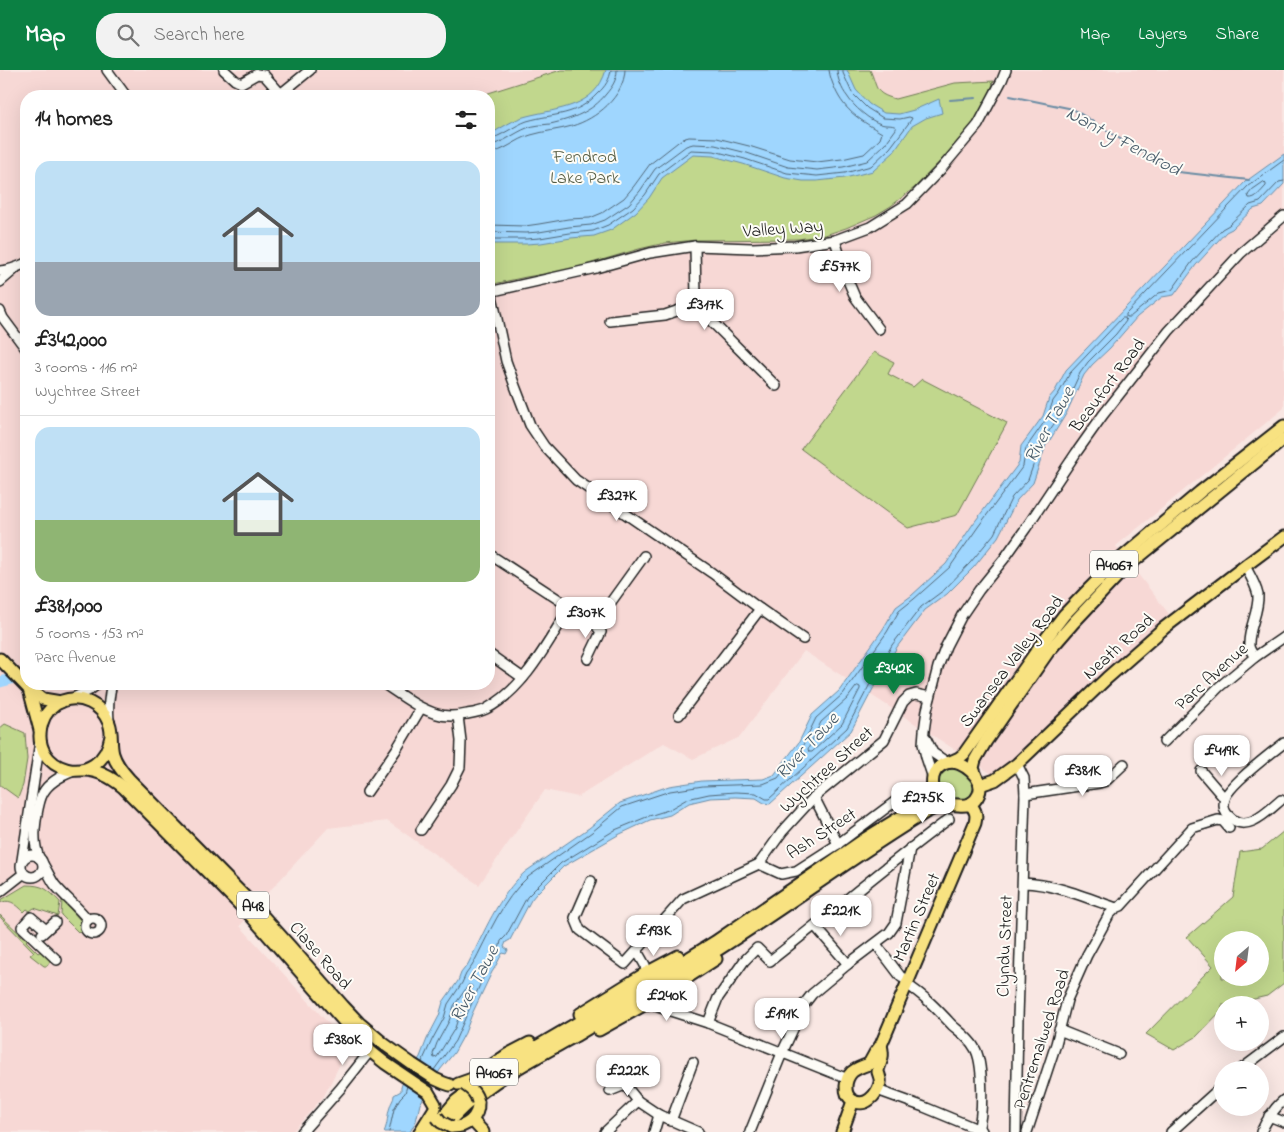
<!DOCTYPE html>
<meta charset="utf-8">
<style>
body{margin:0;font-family:"Indie Flower",sans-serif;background:#f2f2f2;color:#222;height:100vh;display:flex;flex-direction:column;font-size:19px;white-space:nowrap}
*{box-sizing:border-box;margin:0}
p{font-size:16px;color:#767676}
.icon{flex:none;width:28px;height:28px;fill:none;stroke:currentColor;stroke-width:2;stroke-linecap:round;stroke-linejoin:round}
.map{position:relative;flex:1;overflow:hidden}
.drawer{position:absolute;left:20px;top:20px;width:475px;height:600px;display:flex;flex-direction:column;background:#fff;border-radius:20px;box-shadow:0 5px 20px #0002}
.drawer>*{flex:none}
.needle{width:32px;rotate:208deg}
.fabs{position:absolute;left:1214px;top:861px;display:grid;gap:10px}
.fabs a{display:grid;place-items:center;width:55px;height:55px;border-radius:50%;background:#fff;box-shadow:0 5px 20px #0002;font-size:25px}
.price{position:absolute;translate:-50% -42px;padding:0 11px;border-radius:10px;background:#fff;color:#222;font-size:16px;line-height:32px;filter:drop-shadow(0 1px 2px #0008)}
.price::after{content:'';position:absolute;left:50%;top:30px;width:15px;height:11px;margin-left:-8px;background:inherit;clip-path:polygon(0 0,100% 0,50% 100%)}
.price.current{background:#0b8043;color:#fff}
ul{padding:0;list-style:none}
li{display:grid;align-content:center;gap:10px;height:265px;padding:0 15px}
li+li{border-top:1px solid #e0e0e0}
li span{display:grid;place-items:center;height:155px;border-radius:15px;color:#555}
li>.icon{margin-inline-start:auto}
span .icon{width:90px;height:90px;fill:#fffc;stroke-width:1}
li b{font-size:21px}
h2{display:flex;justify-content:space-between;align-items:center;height:60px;padding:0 15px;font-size:21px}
header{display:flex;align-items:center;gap:30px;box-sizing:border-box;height:70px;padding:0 25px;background:#0b8043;color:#fff}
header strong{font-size:24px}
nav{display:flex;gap:28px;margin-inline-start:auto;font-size:18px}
.search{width:350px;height:45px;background:#f2f2f2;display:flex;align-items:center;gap:12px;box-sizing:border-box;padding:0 18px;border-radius:20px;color:#767676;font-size:19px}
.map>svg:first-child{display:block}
</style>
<header>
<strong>Map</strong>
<div class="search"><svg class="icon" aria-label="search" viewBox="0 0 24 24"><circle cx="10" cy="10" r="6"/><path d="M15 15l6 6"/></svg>Search here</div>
<nav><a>Map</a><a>Layers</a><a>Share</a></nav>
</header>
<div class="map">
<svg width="1284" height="1062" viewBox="0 0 1284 1062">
<rect width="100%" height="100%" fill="#f9e7e3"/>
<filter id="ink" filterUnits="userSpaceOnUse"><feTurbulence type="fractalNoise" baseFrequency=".02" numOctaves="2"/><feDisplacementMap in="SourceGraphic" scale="10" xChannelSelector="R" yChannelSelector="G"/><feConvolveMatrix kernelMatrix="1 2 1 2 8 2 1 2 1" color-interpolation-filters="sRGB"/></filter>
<g filter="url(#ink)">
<polygon fill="#f7d8d5" points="0,0 606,0 489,26 26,26 26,614 489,614 489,174 899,44 847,0 1284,0 1284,338 1116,476 1169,544 995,706 804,581 740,667 693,689 664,673 578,727 545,720 479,815 387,751 328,758 263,828 240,856 349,976 324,1026 292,1062 0,1062"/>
<g fill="#c1d78d" stroke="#6e7a54" fill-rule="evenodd">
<path d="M561,0H870C878,17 873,23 895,29L955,13L994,11L992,13L993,14L986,32L973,53L947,84L914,118L891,136L876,145L846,158L825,165L798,169L696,170L665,173L639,179L568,200L526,207L489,215V26H479Z"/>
<polygon points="874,282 894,292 888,304 913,317 922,309 1007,353 957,445 908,458 801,379"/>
<polygon points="5,654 25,663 27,689 23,715 18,728 0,715 0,658"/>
<path d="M953,697C963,701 978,710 974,722C972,725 969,729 966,730C948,736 922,703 953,697Z"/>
<path d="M1284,761V913L1267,926L1228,935H1222V940L1196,967L1174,980L1146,964L1213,896L1187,867L1233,827L1240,782L1262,779ZM1222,870H1260V908H1222Z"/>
<path d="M26,815C43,815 48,819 60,832L58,846L34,838L30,841L27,839L24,842C17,835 10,828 0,833L1,830Z"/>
<polygon points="62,830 82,852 81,861 79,863 61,845"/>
<polygon points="0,845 23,867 27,867 29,868 26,871 38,883 41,881 51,890 47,896 44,896 30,885 34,882 0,847"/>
</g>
<g fill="#9fd6fe" stroke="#6b8ca4">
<path d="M606,0H847L856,20L869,34L884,43L899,44L914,40L939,29L942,43L926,48L912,56L894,82L873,101L845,108L817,111H803L785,108L743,94L713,86L693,85L662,108L649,128L636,142L611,160L594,166L571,168L541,173L526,174H489V65C501,58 514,49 527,46C559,38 595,38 606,0Z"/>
<path d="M1284,84V114L1263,136L1253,139L1232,159L1226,162L1196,195L1174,225L1162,227L1137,247L1110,278L1092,295L1084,305L1066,344L1050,370L1046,375L1033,413L1017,430L998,467L974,497L947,524L925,540L912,557L897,577L874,617L851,661L770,734L764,733L756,728L735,727L710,728L689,733L670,745L650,750L618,765L564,796L536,824L531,830L510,870L506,872L504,877L508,880L506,884L503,883L502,884L494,899L492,902L472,944L465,963L454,983L440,1000L420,1034L416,1051L410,1062H384C388,1054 387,1045 390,1037C391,1032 394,1030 394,1025L401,1021V1016L420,987L427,969L439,946L443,932L458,911L461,903L468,894C484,863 498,826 525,802L589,758L620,733L669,716L702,711L763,709L774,705L799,672L812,645L839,621L883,559L896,537L911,526L946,494L973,454L1019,393L1021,376L1043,346L1049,328L1055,321L1066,300L1245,112Z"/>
</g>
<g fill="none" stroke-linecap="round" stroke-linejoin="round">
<g stroke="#506676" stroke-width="1">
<path d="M489,69C499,68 515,55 527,51C555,43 576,47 598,23C605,17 610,9 611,0"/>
<path d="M489,75C500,75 516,62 527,58C534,55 542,55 550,54C572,49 592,42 606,24C612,17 617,10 617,0"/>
<path d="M489,83C504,82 516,69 531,65C544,61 559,60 572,56C596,49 624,27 625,0"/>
<polyline points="1284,90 1248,116 1126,244 1126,247 1130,247 1159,223 1172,220 1192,192 1222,159 1229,155 1250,135 1260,132 1279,112 1284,111"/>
<path d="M1264,112L1266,114V116C1261,121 1256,129 1249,128L1248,125L1252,120Z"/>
<path d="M489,155L525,156L539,154L568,149L590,148L602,143L624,128L634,116L650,94L682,69L689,67L717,68L749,76L790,89L817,92L842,89L864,84L880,69L882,63C862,51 845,42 835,19C832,12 830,7 829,0"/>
<path d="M489,162L526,163L539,162L569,157L591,155L605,150L629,134L640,121L655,99L686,76L693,74L715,75L747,83L788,97L817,100L843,97L867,91L885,74L896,59V57C892,54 886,56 881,54C870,51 853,36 847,26C842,20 837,8 837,0"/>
<polyline points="489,169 526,169 540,168 570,163 593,161 608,155 633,138 645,125 659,104 691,80 714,81 745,89 787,103 817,106 845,103 871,96 890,78 911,50 912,48 909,47 900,49 883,48 867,38 852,23 843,3 843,0"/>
<polygon points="858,616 860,617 860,619 842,654 812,682 809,682 808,679 821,652 847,629 856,617"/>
<polygon points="469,915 472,916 472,918 461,939 455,958 437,987 434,988 433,984 437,973 449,951 454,936"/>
<path d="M422,992L432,970L444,948L448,934L462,913L466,904L472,896C488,866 502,830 528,807L592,762L622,737L670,721L703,716L763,714L778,708L803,675L816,648L843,624L887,562L899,541L914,529L950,497L978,457L1023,396L1026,378L1047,348L1053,331L1059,323L1070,303L1122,248H1125L1126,251L1116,264L1088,292L1080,303L1062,342L1041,373L1028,410L1012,427L994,464L970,493L944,520L921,537L908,554L892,575L870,614L847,658L769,729H766L756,723L735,722L709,724L687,729L668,740L649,746L615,760L561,793L527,827L506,866L501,871L499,880L483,908L455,971L434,1000"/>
<polyline points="389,1062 394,1039 400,1028 405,1023 407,1016"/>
</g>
<g stroke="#6b8ca4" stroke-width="2">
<polyline points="1010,26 1073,39 1125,72 1178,102 1249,110"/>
<polyline points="950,30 976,28"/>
</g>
<polyline stroke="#9fd6fe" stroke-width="11" points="0,612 26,605"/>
<g stroke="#1c1c1c" stroke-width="12">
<g id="minor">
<polyline points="107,0 126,26"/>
<polyline points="224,0 235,10 241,13 257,4 264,5 281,24"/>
<polyline points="278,26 310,0"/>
<polyline points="835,170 846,206 855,227 879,259"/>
<polyline points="695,176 696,227 711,251 776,316"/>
<path d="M0,201C10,200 18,197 26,193"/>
<polyline points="0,212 15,199"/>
<polyline points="491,221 506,291 515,316 530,355 544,376 576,410 712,503 760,539 679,645"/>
<polyline points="489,222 596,198 650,183 695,176 752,178 795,176 835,170 870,157 907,134 941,99 978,55 1002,10 1006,0"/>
<polyline points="0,241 3,248 26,279"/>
<polyline points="610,251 665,245 700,233"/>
<polyline points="489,484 570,537 590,547 601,562 588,589"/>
<path d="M1245,496C1250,505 1256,515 1258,525C1259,542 1249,557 1249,573C1248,578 1252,583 1255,587"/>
<polyline points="760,539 803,569"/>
<polyline points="590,547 603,543 644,486"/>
<polyline points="489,584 523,608"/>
<path d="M384,614C401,625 417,638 437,644C446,647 458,646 467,644C473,643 480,642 486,639C524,620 548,572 570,537"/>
<polyline points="71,629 90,620 98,614"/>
<path d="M109,653C108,639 108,627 112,614"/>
<polyline points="926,669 933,683 948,693"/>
<polyline points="1164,672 1219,617 1255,587 1284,567"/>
<polyline points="1201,701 1225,729"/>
<polyline points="933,708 926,687 923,674 924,661 927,640 938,597 946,576 962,545 979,520 1004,489 1026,458 1076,383 1103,345 1169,261 1241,183 1284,146"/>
<polyline points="367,722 396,680 421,638"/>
<polyline points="1025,724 1099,713 1106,711 1124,694"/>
<polyline points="814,727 838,774"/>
<path d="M1281,730C1268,741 1246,765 1229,746C1224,742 1223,735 1225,728C1230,714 1271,683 1284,673"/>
<polyline points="421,760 451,715 460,697 461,671 458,646"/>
<circle cx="32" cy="796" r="11"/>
<path d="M39,788C37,782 35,775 35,769C34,759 38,732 43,723C49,712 63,705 74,701"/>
<polyline points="22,790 40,671"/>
<path d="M43,794C47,800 51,810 55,815C65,827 78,837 88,850"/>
<polyline points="759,794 781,804 796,801 838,774 897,730"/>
<polyline points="591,811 575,848 580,860 625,894 683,829 759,794 782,762 814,727 884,670 903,632 909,626 916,624 930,627"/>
<path d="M1023,813C1055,814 1085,827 1116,838"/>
<polyline points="0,822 23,804"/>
<circle cx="93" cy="856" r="8"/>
<polyline points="815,856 848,894"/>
<polyline points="46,860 31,847 22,857 57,890"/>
<polyline points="42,864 55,852"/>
<polyline points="876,874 901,907 908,910"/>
<polyline points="637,881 645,895 646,903"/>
<path d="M906,914C924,925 938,940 952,955C960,962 969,968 974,977C984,991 983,1044 978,1060"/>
<polyline points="658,937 708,953 848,1009"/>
<path d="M708,953L718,928L744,891L757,878L770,891C830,844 888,794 949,749"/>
<polyline points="1059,960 1119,984"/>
<polyline points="1240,1000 1284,967"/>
<polyline points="625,1015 638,1031 659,1045 698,1062"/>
<polyline points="877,1020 924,1037 982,1061"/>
<polyline points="610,1021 625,1015 633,1010"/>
<polyline points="1269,1046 1284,1052"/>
<polyline points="671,1051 693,992"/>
<polyline points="302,1062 340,1019 370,981"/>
<polyline points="605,1062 638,1031"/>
<polyline points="654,1062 659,1045"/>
<polyline points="750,1062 782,983 805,933 812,924 848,894 889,863 896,853 910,778"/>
<polyline points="1016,1062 1018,948 1025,724 1024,708 1017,694"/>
<polyline points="1027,1062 1056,974 1067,930 1087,885 1109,845 1116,838 1121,836 1192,758 1218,750 1223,751 1229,758"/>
<polyline points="1171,1062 1222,1016"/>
<path d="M1261,1062C1267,1049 1273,1039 1284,1030"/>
</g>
</g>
<g stroke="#1c1c1c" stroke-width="15">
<g id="major">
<polyline points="0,589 29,619 43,629 61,632"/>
<polyline points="29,619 40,660"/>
<path d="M111,666C101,723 27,702 42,653C45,643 53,635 62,631C81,624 102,635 109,653C113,663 110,674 113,684C116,694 122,701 129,709L253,835L343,936L359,953L384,974L412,994L435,1009L444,1013L450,1015"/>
<polyline points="950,692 959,688 964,684 1041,575 1064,545 1089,519 1112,496 1200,422 1284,356"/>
<path d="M84,700C99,700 112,708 123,717L252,847L370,981L385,993L428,1022L435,1034"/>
<polyline points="976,706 973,698 975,690 986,671 1048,582 1074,552 1124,499 1284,369"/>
<polyline points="980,715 995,710 1017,694 1107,608 1164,558 1245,496 1284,467"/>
<polyline points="580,944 646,903 678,886"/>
<polyline points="599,960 651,931 716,889"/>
<path d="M869,994L875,983L881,975L975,753C977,745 976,741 970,734"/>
<path d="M869,994C863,996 857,998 852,1002C845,1009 843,1024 852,1030C865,1039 877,1025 880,1013C881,1008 879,1006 878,1002C878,997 882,991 882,987C883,983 882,979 881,975"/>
<polyline points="458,1014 472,1009 507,985 530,973"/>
<polyline points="472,1050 483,1062"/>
<path d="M451,1057C466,1058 479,1048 478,1032"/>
<polyline points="420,1062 435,1038"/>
<path d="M430,1062L456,1031L495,1001L689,888L715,872L865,769L922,734C926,730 930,727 932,722C933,717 932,712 933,707C936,695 949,689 960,694C967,697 976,704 979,712C982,720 978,730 970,734C964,737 957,734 951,735C942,735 934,738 926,742C847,790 774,846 695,894C655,918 615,942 575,966C526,993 476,1017 440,1062"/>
<polyline points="842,1062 853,1031"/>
</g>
</g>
<use href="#minor" stroke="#fdfcf7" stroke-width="9"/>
<use href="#major" stroke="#f8e281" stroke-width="11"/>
<g stroke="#1c1c1c" stroke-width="15" stroke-linecap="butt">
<g id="major-bridge">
<path d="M465,1015C472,1020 476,1023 478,1032"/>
<polyline points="437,1047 441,1052 451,1057"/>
</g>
</g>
<use href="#major-bridge" stroke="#f8e281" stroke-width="11"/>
</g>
</g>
<g text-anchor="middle" stroke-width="4" stroke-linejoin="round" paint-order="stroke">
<g fill="#fdfcf7" stroke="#605f5e" stroke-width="1">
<rect x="1090" y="480.5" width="48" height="27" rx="4"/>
<rect x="237" y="821.5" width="32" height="27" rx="4"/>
<rect x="470" y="988.5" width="48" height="27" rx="4"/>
</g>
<g font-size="16" font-weight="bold" fill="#1c1c1c">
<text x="1114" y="500">A4067</text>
<text x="253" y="841">A48</text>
<text x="494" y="1008">A4067</text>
</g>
<g font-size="18" fill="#565d44" stroke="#fdfcf7">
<text x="585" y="92">Fendrod<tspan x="585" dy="21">Lake Park</tspan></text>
</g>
<g font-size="18" fill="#1c1c1c" stroke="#fdfcf7">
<text transform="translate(783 158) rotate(-4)" y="6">Valley Way</text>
<text transform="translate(1107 315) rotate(-53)" y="6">Beaufort Road</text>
<text transform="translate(1118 576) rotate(-42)" y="6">Neath Road</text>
<text transform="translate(1011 591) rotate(-53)" y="6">Swansea Valley Road</text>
<text transform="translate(1211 606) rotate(-42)" y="6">Parc Avenue</text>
<text transform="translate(826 699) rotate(-42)" y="6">Wychtree Street</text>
<text transform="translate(821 763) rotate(-33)" y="6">Ash Street</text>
<text transform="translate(916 847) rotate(-67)" y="6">Martin Street</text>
<text transform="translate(1004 876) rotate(-88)" y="6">Clyndu Street</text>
<text transform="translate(321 885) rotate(49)" y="6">Clase Road</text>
<text transform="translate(1041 969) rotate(-72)" y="6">Pentremalwed Road</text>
</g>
<g font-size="19" font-style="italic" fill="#4a5d6b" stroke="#fdfcf7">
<text transform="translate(1124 70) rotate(28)" y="7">Nant y Fendrod</text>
<text transform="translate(1048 354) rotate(-61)" y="7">River Tawe</text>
<text transform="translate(806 675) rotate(-47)" y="7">River Tawe</text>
<text transform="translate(473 913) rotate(-62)" y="7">River Tawe</text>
</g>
</g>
</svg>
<div class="fabs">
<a><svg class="needle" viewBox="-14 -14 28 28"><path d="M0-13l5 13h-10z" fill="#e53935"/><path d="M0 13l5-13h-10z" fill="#767676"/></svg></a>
<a>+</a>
<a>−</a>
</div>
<b class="price" style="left:840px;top:223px">£577K</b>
<b class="price" style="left:705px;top:261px">£317K</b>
<b class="price" style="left:617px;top:452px">£327K</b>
<b class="price" style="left:586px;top:569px">£307K</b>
<b class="price current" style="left:894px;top:625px">£342K</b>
<b class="price" style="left:1222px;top:707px">£419K</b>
<b class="price" style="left:1083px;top:727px">£381K</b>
<b class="price" style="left:923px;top:754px">£275K</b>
<b class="price" style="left:841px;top:867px">£221K</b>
<b class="price" style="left:654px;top:887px">£193K</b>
<b class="price" style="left:667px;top:952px">£240K</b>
<b class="price" style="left:782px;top:970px">£191K</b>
<b class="price" style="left:343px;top:996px">£380K</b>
<b class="price" style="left:628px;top:1027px">£222K</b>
<section class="drawer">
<h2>14 homes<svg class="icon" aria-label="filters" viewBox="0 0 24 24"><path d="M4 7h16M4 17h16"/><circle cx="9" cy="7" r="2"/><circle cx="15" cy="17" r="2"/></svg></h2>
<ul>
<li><span style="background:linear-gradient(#bfe0f5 65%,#9aa5b1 0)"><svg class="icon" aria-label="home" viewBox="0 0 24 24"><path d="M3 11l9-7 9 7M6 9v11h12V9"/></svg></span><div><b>£342,000</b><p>3 rooms · 116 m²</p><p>Wychtree Street</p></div></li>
<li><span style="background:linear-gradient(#bfe0f5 60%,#8fb573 0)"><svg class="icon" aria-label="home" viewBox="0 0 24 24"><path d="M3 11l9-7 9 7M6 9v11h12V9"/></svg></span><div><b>£381,000</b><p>5 rooms · 153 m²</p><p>Parc Avenue</p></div></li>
</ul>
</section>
</div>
